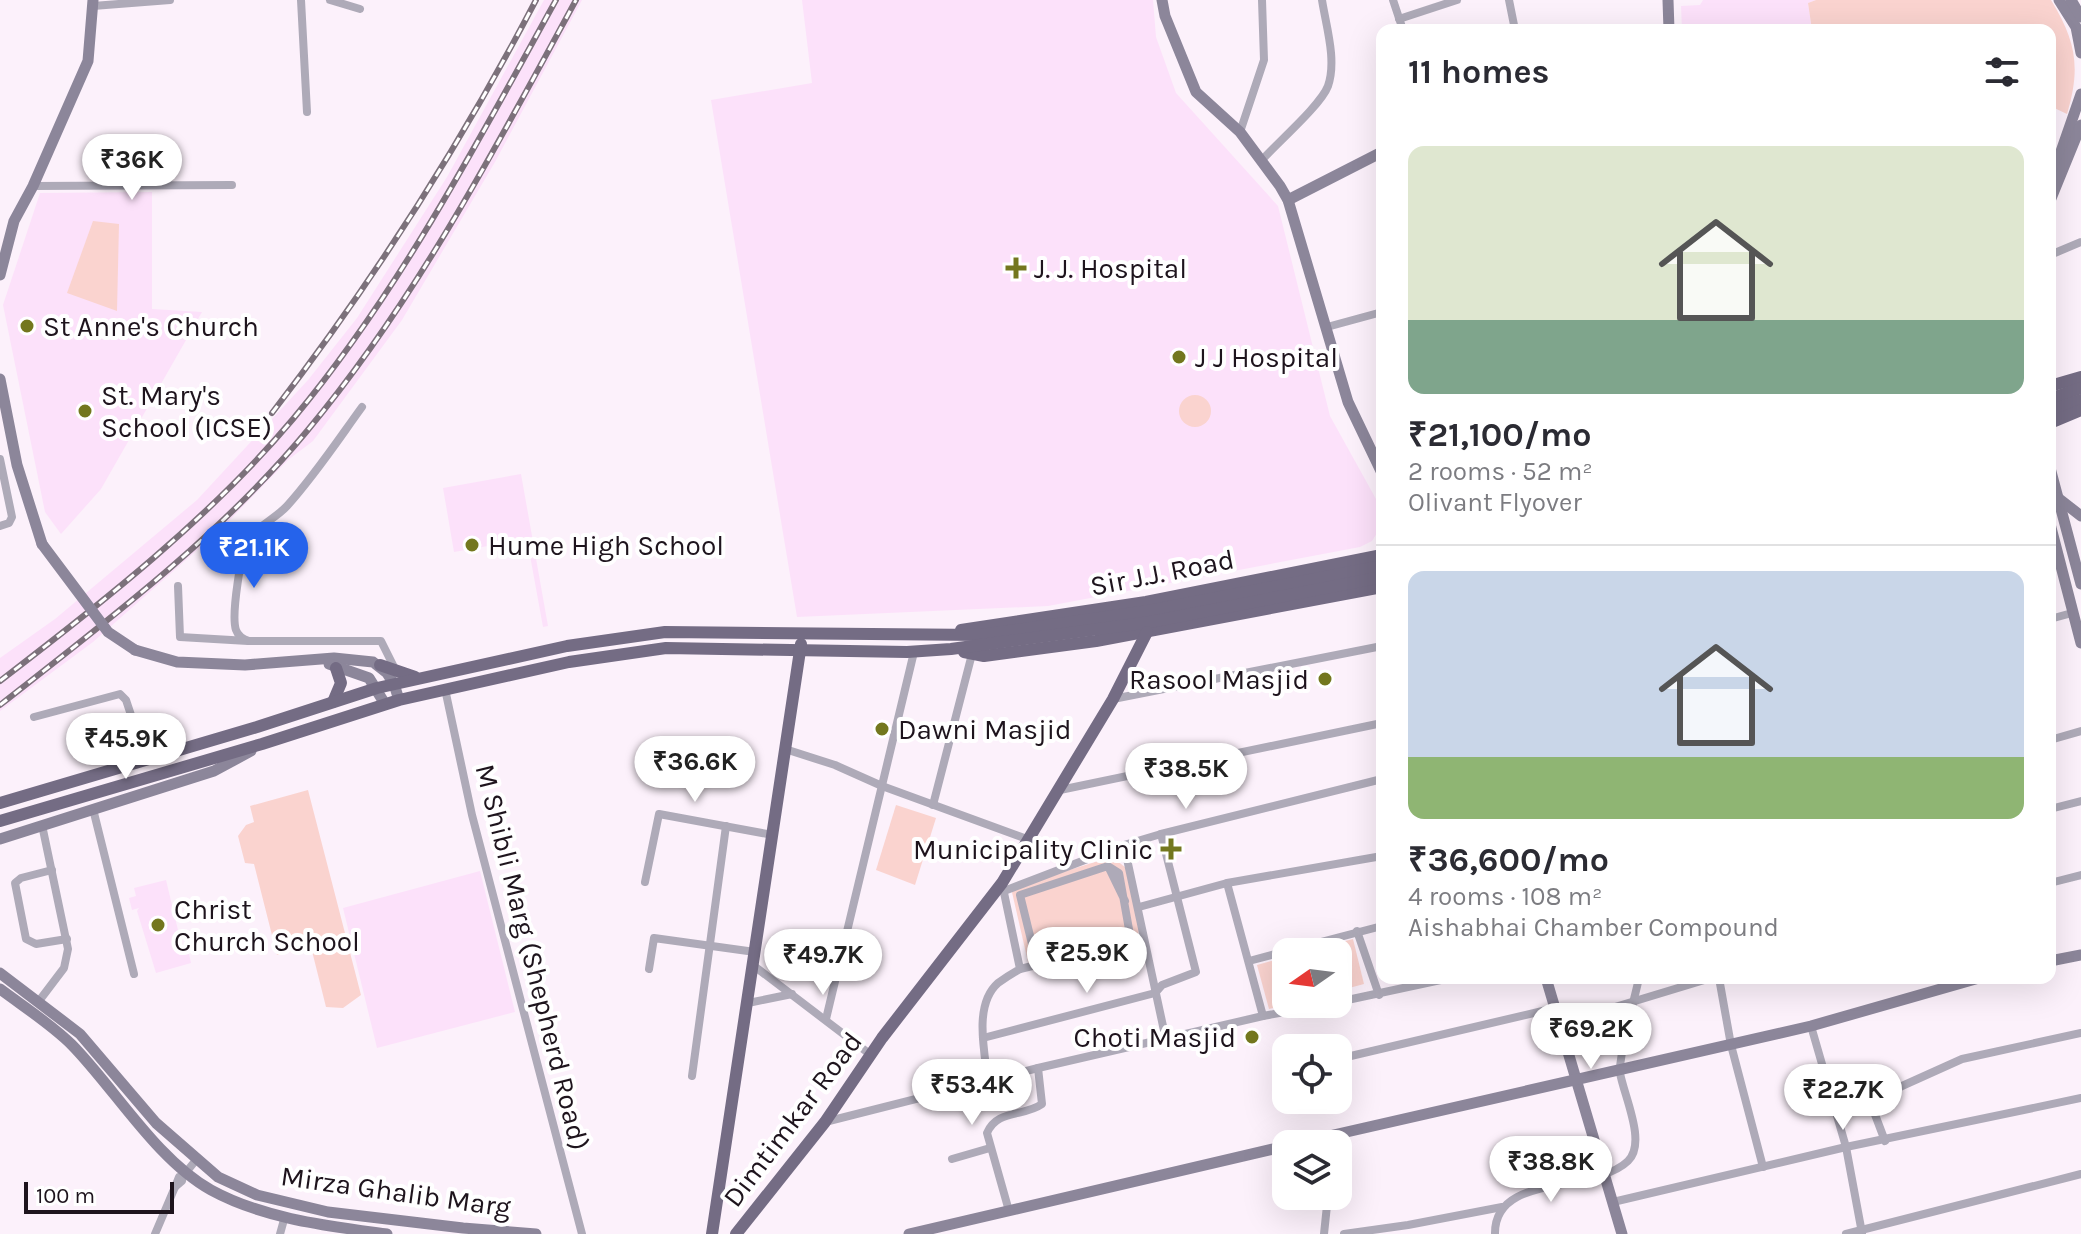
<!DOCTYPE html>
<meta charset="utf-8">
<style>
body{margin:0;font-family:Karla,sans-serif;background:#f7f7f7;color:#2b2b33;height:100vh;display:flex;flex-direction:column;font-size:30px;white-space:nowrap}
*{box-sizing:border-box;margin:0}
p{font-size:26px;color:#7c7c81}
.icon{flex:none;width:44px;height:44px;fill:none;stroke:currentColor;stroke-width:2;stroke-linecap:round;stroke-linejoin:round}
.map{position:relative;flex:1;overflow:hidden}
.side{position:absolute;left:1376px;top:24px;width:680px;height:960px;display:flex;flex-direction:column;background:#fff;border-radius:16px;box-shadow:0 8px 32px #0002}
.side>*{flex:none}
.needle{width:52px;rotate:256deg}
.tools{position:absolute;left:1272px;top:938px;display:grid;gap:16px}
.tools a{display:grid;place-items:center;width:80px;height:80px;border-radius:16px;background:#fff;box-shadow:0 8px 32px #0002;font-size:40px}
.scale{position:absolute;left:24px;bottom:20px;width:150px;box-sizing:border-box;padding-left:8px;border:4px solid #1e141d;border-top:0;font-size:22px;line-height:28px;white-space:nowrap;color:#1e141d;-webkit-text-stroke:6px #fff;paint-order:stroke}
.price{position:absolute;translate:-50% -68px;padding:0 18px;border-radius:28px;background:#fff;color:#222;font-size:26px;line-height:52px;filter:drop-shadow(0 2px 4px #0008)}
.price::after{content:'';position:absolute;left:50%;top:48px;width:24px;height:18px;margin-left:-12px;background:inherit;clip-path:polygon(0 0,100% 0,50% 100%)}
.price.on{background:#2563eb;color:#fff}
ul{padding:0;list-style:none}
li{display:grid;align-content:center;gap:16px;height:424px;padding:0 32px}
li+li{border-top:2px solid #e1e1e2}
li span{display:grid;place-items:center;height:248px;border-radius:16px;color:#555}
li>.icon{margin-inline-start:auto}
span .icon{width:144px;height:144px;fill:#fffc;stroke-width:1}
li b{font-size:34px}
h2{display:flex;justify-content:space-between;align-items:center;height:96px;padding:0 32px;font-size:34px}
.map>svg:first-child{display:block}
</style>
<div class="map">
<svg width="2081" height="1234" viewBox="0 0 2081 1234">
<rect width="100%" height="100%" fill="#fcf1fb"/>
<g fill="#fce1fa">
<polygon points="544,0 582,0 495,162 402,320 313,441 288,460 221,529 93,642 0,711 0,658 55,619 197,500 308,380 357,318 447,177"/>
<polygon points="802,0 1153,0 1156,37 1176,93 1278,206 1330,416 1376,499 1380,515 1379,530 1372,541 1360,547 1048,606 797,617 711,100 812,83"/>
<polygon points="1703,0 1816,0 1808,3 1812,30 1682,30 1681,6 1700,5"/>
<polygon points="152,192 152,309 202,312 101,489 61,534 45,512 3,305 40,193"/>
<polygon points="521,474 548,626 543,627 527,539 454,552 443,488"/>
<polygon points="480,871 515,1012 377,1048 343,908"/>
<polygon points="166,880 183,951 188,950 191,963 156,973 137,911 139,908 132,910 129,898 136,896 134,888"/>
</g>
<g fill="#fad3cf">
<path d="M1816,0H2051C2076,41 2081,67 2067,114L2050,106V30H1812L1808,3Z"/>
<polygon points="93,221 119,224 117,311 67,293"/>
<circle cx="1195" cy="411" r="16"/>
<polygon points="308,790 361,995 343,1008 326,1007 311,947 277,955 254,864 245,863 238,836 246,825 254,822 250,806"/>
<polygon points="896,805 936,818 915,885 876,870"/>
<polygon points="1108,858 1115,859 1126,868 1140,924 1138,935 1133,941 1029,966 1011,888"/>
<polygon points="1353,939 1364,984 1338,991 1338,952 1304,952"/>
<polygon points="1286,957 1286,1004 1289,1004 1269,1009 1257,965"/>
</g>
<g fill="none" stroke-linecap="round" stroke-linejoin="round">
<g stroke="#aeaab8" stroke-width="8">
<polyline points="301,0 307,112"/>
<polyline points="330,0 360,9"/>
<polyline points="1393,0 1403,30"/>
<polyline points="1509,0 1515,30"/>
<polyline points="93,6 170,0"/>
<polyline points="1399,19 1457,0"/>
<polyline points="1240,132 1264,60 1262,0"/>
<path d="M1262,160C1277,143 1321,105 1328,86C1337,60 1326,26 1322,0"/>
<polyline points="33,186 232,185"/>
<polyline points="2050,255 2081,242"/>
<polyline points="1327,327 1382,312"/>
<path d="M362,407C338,440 315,475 287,506C276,518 258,526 249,538C241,549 231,616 236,630C238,636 243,639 249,641H381L396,671"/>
<polyline points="0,459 12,517 9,523 0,526"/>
<polyline points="178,586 180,637 248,641"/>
<polyline points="2050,619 2072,613"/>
<polyline points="445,689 472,815 582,1234"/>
<polyline points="1113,699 1382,646"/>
<polyline points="34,717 120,694 126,700 146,760"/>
<polyline points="2050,740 2081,731"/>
<polyline points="785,749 835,765 882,786 1027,839"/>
<polyline points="1060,790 1382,723"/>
<polyline points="933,805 972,654"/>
<polyline points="93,809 134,974"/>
<polyline points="2050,809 2081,801"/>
<polyline points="1124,845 1166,1040"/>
<polyline points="1108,866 1119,873 1130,935 1035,956 1020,895 1108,866 1125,901"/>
<polyline points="52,870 21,878 15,883 26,939 36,944 67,939"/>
<polyline points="645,882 659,814 773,835"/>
<polyline points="1227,883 1263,1016"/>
<polyline points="2050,883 2081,875"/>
<polyline points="1004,891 1124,845 1161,834 1382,779"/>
<polyline points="1139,907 1227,883 1382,856"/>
<polyline points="1357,931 1379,995"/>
<polyline points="1249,961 1382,926"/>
<polyline points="754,966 871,1055"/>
<polyline points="649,969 654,938 755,952"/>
<polyline points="1020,969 1143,939"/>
<polyline points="1719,978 1731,1045 1763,1167"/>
<polyline points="39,1001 64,968 68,949 42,825"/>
<polyline points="1338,1002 1450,978"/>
<polyline points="748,1003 792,994"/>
<polyline points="826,1019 914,652"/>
<polyline points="1559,1024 1711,978"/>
<polyline points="1811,1026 1846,1147 1862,1233"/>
<polyline points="983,1038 1155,993 1162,985 1196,972 1161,834"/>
<polyline points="1338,1059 1555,1008"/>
<polyline points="1826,1071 1853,1087 1871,1104 1885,1141"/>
<polyline points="692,1076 726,826"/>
<path d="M988,1082C985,1053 973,1005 998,983C1005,978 1013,973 1020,969L1003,888"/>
<polyline points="1871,1104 1902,1086 1962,1059 2081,1033"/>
<polyline points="825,1122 1038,1068 1263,1016 1328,1004"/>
<polyline points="952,1159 990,1148"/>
<polyline points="183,1176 182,1181 175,1187 179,1177 183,1176 196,1160"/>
<polyline points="1613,1202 1846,1147 2081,1098"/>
<path d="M1009,1211L987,1133C997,1109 1024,1117 1042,1104L1038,1068"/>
<polyline points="155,1234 175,1187"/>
<polyline points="280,1234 285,1216"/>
<polyline points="1324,1234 1328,1196"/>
<polyline points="1344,1234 1408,1225 1502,1207"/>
<path d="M1495,1234C1494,1172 1594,1194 1628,1161C1647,1143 1624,1096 1620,1073C1618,1058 1635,997 1639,978"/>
<polyline points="1846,1234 2081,1174"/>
</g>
<g stroke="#8c869a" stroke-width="11">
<polyline points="1162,0 1165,16 1196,92 1240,132 1280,186 1288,200 1348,402 1382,473"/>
<polyline points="1668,0 1669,30"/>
<polyline points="2059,0 2076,27 2081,53"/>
<polyline points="2071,0 2081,17"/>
<polyline points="2050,183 2081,94"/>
<polyline points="1288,200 1382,152"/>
<polyline points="2050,201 2081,125"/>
<polyline points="0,275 14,221 33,186 88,61 93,0"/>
<polyline points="0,379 17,465 42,544"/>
<polyline points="2050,468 2081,584"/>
<polyline points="2058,498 2081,516"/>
<polyline points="2050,524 2081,643"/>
<polyline points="135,650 177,662 245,665 334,658 373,662 387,673 394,684 399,700"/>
<polyline points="329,664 369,678 385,704"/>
<polyline points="0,839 214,771 251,751"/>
<polyline points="2050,961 2081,955"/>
<polyline points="0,973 80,1034 156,1123 218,1177 257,1195 328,1212 463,1228 536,1234"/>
<polyline points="1546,978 1622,1234"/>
<path d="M0,989C24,1007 51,1024 72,1045C115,1089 157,1160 211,1190C264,1219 328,1226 387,1234"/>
<polyline points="1294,1144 1811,1026 1979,978"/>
<polyline points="909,1234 1286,1146"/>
</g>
<g stroke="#746c84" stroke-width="12">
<polyline points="2050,386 2081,377"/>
<polyline points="2050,399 2081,388"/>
<polyline points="2050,411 2081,400"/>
<polyline points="2050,423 2081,410"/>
<polyline points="961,630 1146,602 1382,555"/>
<polyline points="964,652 984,656 1096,641 1382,587"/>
<polyline points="380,665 415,677"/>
<polyline points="333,702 341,683 336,668"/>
<polyline points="0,803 257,727 377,688 567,646 665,632 981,635 1148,611 1382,566"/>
<polyline points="0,821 262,744 399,700 569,662 666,648 907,652 951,649 1150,622 1382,577"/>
<polyline points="712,1234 801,644"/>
<polyline points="736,1234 825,1122 882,1038 1002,883 1113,699 1147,632"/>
</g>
<g stroke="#7c717b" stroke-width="6">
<g id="rail">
<path d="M272,413C372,283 460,146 536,0"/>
<path d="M0,681C102,603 210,518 293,419C399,292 476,145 556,0"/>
<path d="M0,705C107,621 220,536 307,431C416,300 495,149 576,0"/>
</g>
</g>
<use href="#rail" stroke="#fff" stroke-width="3" stroke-dasharray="9" stroke-linecap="butt"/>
<polyline stroke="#8c869a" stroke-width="11" points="42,544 108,632 135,650"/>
</g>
<g fill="#73771e" stroke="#fff" stroke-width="3">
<path d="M1012 256h8v8h8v8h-8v8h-8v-8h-8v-8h8z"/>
<circle cx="27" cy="326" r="8"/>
<circle cx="1179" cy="357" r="8"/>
<circle cx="85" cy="411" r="8"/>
<circle cx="472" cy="545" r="8"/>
<circle cx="1325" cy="679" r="8"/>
<circle cx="882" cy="729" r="8"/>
<path d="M1167 837h8v8h8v8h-8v8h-8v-8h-8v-8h8z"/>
<circle cx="158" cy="925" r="8"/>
<circle cx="1252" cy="1037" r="8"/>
</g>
<g text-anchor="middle" stroke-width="8" stroke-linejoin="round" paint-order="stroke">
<g font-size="28" fill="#1e141d" stroke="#fff" text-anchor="start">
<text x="1034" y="278">J. J. Hospital</text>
<text x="43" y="336">St Anne's Church</text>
<text x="1195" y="367">J J Hospital</text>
<text x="101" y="405">St. Mary's<tspan x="101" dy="32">School (ICSE)</tspan></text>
<text x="488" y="555">Hume High School</text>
<text x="1309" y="689" text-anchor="end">Rasool Masjid</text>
<text x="898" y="739">Dawni Masjid</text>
<text x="1153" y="859" text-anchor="end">Municipality Clinic</text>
<text x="174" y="919">Christ<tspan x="174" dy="32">Church School</tspan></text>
<text x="1236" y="1047" text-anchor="end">Choti Masjid</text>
</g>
<g font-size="28" fill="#1e141d" stroke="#fff">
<text transform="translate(1162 572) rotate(-11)" y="10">Sir J.J. Road</text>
<text transform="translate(533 957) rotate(76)" y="10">M Shibli Marg (Shepherd Road)</text>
<text transform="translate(792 1119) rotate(-53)" y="10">Dimtimkar Road</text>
<text transform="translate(396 1191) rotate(8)" y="10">Mirza Ghalib Marg</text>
</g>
</g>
</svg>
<div class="tools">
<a><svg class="needle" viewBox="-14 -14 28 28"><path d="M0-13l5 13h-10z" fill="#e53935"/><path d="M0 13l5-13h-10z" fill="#7c7c81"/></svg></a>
<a><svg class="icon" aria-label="locate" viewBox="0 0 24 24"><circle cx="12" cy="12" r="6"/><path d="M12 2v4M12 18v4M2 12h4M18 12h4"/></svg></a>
<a><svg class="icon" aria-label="layers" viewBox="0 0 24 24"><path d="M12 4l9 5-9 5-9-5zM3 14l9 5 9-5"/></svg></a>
</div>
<div class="scale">100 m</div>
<b class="price" style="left:132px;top:202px">₹36K</b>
<b class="price on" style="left:254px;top:590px">₹21.1K</b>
<b class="price" style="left:126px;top:781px">₹45.9K</b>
<b class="price" style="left:695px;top:804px">₹36.6K</b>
<b class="price" style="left:1186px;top:811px">₹38.5K</b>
<b class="price" style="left:1087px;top:995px">₹25.9K</b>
<b class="price" style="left:823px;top:997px">₹49.7K</b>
<b class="price" style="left:1591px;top:1071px">₹69.2K</b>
<b class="price" style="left:972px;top:1127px">₹53.4K</b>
<b class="price" style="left:1843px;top:1132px">₹22.7K</b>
<b class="price" style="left:1551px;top:1204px">₹38.8K</b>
<section class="side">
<h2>11 homes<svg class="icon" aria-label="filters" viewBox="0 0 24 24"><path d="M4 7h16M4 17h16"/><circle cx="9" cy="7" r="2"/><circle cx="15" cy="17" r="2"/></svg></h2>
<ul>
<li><span style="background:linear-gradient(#dfe7d0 70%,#7fa58c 0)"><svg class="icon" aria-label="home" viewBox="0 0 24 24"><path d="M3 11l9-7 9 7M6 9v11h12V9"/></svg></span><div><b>₹21,100/mo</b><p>2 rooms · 52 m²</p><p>Olivant Flyover</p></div></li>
<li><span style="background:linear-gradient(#c9d6e8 75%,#8fb573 0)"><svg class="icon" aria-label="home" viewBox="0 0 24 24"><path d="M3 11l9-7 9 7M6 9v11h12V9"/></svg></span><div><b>₹36,600/mo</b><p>4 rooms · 108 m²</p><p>Aishabhai Chamber Compound</p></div></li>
</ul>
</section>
</div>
